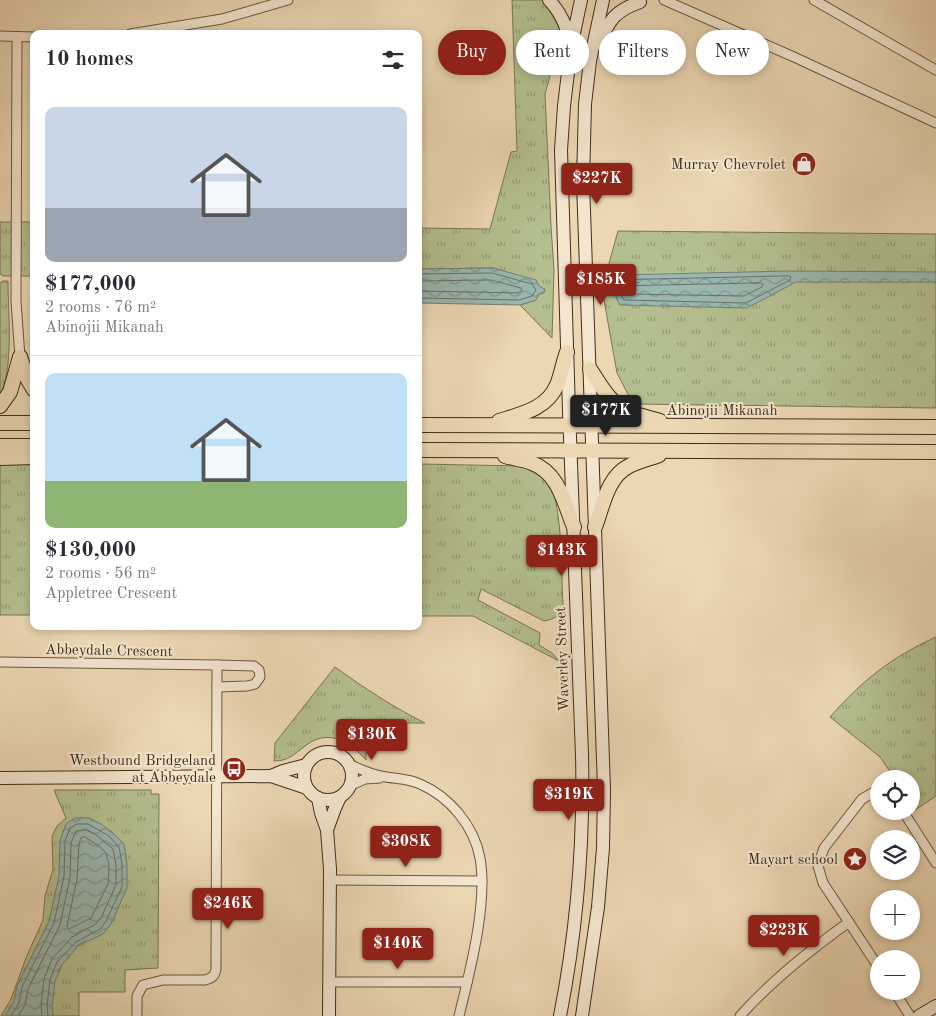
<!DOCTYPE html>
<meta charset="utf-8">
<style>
body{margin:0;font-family:"Old Standard TT",serif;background:#f2f2f3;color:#2b2b33;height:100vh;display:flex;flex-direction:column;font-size:19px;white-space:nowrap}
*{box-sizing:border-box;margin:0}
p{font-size:16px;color:#7c7c81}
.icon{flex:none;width:28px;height:28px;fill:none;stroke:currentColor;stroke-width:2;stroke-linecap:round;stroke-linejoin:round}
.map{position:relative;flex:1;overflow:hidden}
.sheet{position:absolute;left:30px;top:30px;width:392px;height:600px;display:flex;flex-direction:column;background:#fff;border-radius:10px;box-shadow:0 2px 8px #0003}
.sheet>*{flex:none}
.banner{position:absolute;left:438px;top:30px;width:422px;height:45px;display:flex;gap:10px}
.controls{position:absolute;left:870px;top:770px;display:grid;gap:10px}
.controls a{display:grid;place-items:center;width:50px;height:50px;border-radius:50%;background:#fff;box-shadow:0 2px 8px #0003;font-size:25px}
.price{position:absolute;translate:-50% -42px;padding:0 11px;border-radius:5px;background:#8f2418;color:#fff;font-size:16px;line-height:32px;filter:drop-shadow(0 1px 2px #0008)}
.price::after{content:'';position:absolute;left:50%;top:30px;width:15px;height:11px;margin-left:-8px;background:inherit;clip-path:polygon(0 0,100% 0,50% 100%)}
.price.selected{background:#222;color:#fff}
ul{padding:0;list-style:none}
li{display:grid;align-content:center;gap:10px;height:265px;padding:0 15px}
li+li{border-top:1px solid #e1e1e2}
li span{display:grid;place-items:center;height:155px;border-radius:10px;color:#555}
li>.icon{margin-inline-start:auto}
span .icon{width:90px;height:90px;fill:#fffc;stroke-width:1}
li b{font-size:21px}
h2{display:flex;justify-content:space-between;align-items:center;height:60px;padding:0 15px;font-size:21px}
.tag{padding:0 18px;border-radius:22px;background:#fff;box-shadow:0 2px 8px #0003;font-size:18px;line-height:45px}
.tag.selected{background:#8f2418;color:#fff}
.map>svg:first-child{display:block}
</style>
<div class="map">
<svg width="936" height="1016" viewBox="0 0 936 1016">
<defs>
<pattern id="grass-tufts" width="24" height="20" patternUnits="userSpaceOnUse" patternTransform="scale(1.25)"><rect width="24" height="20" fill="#b4bf8f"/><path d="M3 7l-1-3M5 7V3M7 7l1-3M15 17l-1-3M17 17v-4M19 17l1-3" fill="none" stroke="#949c74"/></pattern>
<pattern id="water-waves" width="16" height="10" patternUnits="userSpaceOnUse" patternTransform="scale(1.25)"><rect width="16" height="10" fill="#99b8b1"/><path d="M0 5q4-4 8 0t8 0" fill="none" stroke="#7e968f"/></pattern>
</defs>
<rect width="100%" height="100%" fill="#ecd7b3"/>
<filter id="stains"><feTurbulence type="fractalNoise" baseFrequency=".004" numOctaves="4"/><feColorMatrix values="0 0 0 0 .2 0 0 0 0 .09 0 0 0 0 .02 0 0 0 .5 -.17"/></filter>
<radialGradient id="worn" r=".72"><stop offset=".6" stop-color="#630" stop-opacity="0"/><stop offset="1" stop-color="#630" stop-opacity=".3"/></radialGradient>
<g fill="url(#grass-tufts)" stroke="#7a7654">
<polygon points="512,0 544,0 562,33 545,94 551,226 554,270 552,338 520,305 536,300 513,274 493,268 419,269 419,228 490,229 511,152 517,151"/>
<polygon points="0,222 34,222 34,276 3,276 0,274"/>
<polygon points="618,231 936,234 936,408 633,404 617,373 602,289"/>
<path d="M3,281H8C8,312 14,369 0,395V283Z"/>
<rect x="0" y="460" width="34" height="155"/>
<path d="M419,464L520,466C532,470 542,474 549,484C563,504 561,577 563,604C560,616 555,619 544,621L481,589L478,600L540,633L539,645L552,653L559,661L473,616H419Z"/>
<path d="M936,637V796L915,810L911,804V779H895L880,757L830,717C863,680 890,658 936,637Z"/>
<path d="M335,667C364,688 393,707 425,723H366V760C349,741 328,728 305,746C294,754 289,761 274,761L275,743Z"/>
<polygon points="54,790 151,790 151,794 159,794 158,968 125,970 125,992 79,992 79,1016 1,1016 11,999 26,958 43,920 45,896 53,869 52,836 57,826 66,818"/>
</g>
<g fill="url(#water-waves)" stroke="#758074">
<polygon points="493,268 536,280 539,286 545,289 544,293 539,294 536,300 520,305 419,303 419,269"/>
<polygon points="788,271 936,272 936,282 796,282 747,308 620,305 615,295 609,292 610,288 615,285 620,275"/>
<polygon points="75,818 89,818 101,824 113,833 124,844 127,864 127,888 111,924 103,934 79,945 62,965 55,981 52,1007 53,1016 5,1016 14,1001 17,986 49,921 59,876 60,841 66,824"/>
</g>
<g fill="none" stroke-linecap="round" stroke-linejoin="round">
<g stroke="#6c7264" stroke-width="1">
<polyline points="419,274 492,273 532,284 536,290 532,296 519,300 419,298"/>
<polygon points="788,276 791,277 790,280 746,303 624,300 618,291 624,280"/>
<polyline points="419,281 491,280 521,288 522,290 518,293 419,291"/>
<polygon points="761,283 763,284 762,287 744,296 628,294 625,291 629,286"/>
<polygon points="85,837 100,847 106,853 109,865 108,884 91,918 69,929 67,926 77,879 79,844 81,838"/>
<polyline points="11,1016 19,1003 22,987 54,923 64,876 65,841 70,828 77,824 88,824 109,836 119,847 122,864 122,887 106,921 100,929 76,942 57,962 50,980 47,1006 48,1016"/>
<polyline points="18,1016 25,1005 28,989 60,925 70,877 71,843 76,831 86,830 95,834 113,849 116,865 116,885 101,918 96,924 72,937 52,959 44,979 41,1006 42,1016"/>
</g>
<g stroke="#6b583f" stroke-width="11">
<g id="street">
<polyline points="664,0 794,57 936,123"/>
<polyline points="814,0 936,70"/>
<polyline points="130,34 222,19 288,0"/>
<polyline points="0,36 34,37"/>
<polyline points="17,37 16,301 20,357"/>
<path d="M0,662L217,665L216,969C215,976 212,978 205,980H163L143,985L137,996V1016"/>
<polyline points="217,665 254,666 259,670 260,677 255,684 247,686 217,687"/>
<path d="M351,765C361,770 374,775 386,777C398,779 409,779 420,784C450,797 474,826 480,858C488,903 470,971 459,1016"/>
<polyline points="351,785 365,779 380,778"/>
<polyline points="879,792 874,792 862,799 824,848 818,866 823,883 879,968"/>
<polyline points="903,811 936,863"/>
<polyline points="329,880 482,881"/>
<polyline points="329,982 467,982"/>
<polyline points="894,991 910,1016"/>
<path d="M740,1016C772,980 810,950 849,922"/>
</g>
</g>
<g stroke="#402d18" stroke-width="14">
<g id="secondary">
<path d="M549,0C562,14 566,26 571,44"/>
<path d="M599,43C610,19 615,11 640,2"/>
<circle cx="328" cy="776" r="24"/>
<polyline points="271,776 283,771 306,765"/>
<polyline points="0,778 271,776 307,788"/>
<polyline points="318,798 321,813 327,830 330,869 329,1016"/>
<polyline points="327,830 335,808 340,797"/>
<path d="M560,1016C577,930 584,843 582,755L569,411L561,150L564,106L571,47L581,0"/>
<polyline points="582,1016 598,907 603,848 604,789 583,182 585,104 590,61 603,0"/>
<polyline points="919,1016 936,1006"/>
</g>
</g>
<g stroke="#402d18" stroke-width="16">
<g id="primary">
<polyline points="20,357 28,380 34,390"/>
<path d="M590,369C601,386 610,404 630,412C640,416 650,418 660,421"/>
<polyline points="0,406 10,392 20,357"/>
<path d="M499,421C521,414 547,409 557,385C561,375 563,363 567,352"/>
<polyline points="0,423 34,423"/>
<polyline points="419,425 936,427"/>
<polyline points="0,446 34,446"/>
<polyline points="419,450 936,452"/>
<path d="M505,456C514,459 523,459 532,463C559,473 564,503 574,527"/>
<polyline points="0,458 34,457"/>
<path d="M595,527C603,506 607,477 629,466C638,461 649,459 659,455"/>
</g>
</g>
<use href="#street" stroke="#f3e5ce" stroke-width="9"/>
<use href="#secondary" stroke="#f3e5ce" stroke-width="12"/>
<use href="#primary" stroke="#ecd7b3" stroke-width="14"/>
</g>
<defs>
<g id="shop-disc" transform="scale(1.25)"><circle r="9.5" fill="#8f2418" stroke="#f3e5ce"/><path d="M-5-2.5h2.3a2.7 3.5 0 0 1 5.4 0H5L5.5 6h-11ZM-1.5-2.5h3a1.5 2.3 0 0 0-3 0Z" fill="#fff"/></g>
<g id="bus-disc" transform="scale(1.25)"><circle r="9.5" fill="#8f2418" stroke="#f3e5ce"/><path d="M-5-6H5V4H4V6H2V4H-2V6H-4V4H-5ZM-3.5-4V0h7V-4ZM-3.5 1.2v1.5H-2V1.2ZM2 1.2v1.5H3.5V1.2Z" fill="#fff"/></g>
<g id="sight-disc" transform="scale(1.25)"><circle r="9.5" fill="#8f2418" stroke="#f3e5ce"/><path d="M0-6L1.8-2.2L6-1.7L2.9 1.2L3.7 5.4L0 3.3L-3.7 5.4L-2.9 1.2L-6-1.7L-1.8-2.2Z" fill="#fff"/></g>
</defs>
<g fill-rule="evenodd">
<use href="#shop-disc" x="804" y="164"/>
<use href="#bus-disc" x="234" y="769"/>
<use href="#sight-disc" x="855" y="859"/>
</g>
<g text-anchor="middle" stroke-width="4" stroke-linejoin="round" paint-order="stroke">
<g font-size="15" fill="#402d18" stroke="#f3e5ce" text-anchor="end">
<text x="786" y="169">Murray Chevrolet</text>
<text x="216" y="765">Westbound Bridgeland<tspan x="216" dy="17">at Abbeydale</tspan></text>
<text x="838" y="864">Mayart school</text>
</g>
<g font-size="15" fill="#402d18" stroke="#f3e5ce">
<text x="722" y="415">Abinojii Mikanah</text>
<text transform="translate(109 650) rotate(1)" y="5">Abbeydale Crescent</text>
<text transform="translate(562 659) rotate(-92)" y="5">Waverley Street</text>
</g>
</g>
<rect width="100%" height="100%" filter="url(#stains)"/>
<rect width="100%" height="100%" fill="url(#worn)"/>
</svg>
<div class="controls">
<a><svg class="icon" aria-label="locate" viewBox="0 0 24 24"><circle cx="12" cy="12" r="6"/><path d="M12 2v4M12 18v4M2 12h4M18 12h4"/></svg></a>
<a><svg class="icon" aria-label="layers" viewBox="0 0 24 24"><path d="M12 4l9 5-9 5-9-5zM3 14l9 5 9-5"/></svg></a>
<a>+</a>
<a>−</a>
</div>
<b class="price" style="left:597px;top:205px">$227K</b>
<b class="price" style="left:601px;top:306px">$185K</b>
<b class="price selected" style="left:606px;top:437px">$177K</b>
<b class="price" style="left:562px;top:577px">$143K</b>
<b class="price" style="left:372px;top:761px">$130K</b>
<b class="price" style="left:569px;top:821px">$319K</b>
<b class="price" style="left:406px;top:868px">$308K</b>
<b class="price" style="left:228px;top:930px">$246K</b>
<b class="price" style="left:784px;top:957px">$223K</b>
<b class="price" style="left:398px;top:970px">$140K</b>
<div class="banner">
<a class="tag selected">Buy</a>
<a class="tag">Rent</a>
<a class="tag">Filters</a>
<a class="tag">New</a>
</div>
<section class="sheet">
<h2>10 homes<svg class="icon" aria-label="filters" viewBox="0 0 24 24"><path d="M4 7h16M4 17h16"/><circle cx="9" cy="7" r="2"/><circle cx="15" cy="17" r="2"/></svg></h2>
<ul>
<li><span style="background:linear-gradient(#c9d6e8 65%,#9aa5b1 0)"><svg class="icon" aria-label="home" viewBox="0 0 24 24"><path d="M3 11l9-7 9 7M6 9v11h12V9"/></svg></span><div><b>$177,000</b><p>2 rooms · 76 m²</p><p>Abinojii Mikanah</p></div></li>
<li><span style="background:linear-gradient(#bfe0f5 70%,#8fb573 0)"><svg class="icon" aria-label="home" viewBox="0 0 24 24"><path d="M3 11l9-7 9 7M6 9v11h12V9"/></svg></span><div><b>$130,000</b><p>2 rooms · 56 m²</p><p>Appletree Crescent</p></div></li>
</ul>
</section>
</div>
